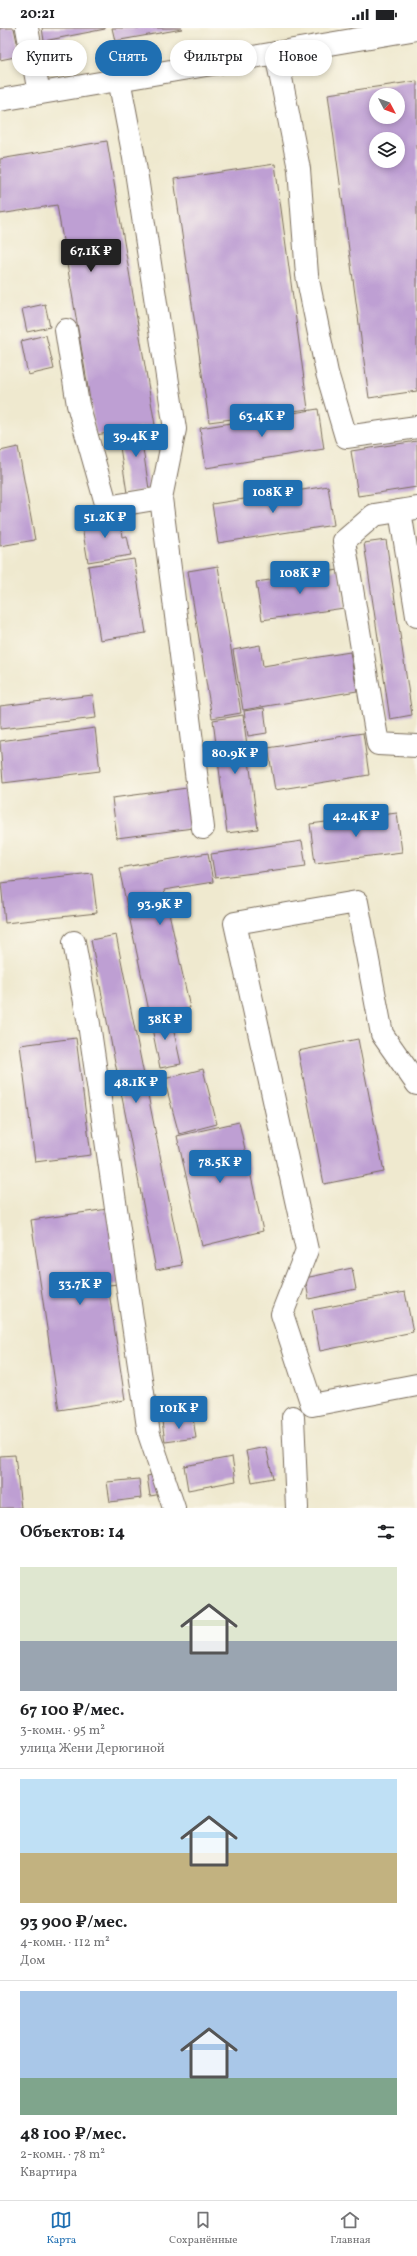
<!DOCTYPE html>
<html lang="ru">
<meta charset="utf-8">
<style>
body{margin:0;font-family:Vollkorn,serif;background:#f6f6f6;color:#202124;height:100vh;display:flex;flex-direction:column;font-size:15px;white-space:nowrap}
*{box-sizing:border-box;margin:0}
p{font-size:13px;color:#757577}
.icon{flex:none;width:22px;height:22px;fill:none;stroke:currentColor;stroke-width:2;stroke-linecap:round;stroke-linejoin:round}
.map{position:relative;height:1480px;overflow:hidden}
.sheet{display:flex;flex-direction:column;background:#fff;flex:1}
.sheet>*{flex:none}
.top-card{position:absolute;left:12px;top:12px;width:393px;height:36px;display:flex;gap:8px}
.needle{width:26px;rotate:131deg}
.tools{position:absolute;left:369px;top:60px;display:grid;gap:8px}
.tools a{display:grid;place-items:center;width:36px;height:36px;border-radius:50%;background:#fff;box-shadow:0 2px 6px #0003;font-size:20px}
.price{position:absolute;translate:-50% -34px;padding:0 9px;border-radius:4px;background:#1f6fb2;color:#fff;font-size:13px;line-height:26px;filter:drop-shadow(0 1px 2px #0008)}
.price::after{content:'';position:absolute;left:50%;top:24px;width:12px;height:9px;margin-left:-6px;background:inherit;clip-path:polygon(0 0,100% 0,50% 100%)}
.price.on{background:#222;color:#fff}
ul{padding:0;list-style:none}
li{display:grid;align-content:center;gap:8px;height:212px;padding:0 20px}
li+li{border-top:1px solid #e0e0e0}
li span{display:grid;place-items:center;height:124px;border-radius:0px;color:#555}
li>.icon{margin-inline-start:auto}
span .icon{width:72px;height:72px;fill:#fffc;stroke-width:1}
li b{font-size:17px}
h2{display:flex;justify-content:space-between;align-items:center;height:48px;padding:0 20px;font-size:17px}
.pill{padding:0 14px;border-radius:18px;background:#fff;box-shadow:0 2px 6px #0003;font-size:14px;line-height:36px}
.pill.on{background:#1f6fb2;color:#fff}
.status{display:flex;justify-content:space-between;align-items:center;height:28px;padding:0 20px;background:#fff;direction:ltr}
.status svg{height:11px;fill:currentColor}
.menu{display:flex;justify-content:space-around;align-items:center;height:56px;border-top:1px solid #e0e0e0;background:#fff;font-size:11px;color:#757577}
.menu a{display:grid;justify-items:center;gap:2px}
.menu .on{color:#1f6fb2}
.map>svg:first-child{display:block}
</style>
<div class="status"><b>20:21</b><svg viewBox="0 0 49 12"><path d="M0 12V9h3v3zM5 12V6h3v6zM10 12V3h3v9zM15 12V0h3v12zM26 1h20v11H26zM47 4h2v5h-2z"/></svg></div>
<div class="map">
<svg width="417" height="1480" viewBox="0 0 417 1480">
<rect width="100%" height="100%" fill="#fbf7ec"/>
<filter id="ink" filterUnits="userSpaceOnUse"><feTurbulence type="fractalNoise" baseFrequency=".025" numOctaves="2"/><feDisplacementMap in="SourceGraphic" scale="8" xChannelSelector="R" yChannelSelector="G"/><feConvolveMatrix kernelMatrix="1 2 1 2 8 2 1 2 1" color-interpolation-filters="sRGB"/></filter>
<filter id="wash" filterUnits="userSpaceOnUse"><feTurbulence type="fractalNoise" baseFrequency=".012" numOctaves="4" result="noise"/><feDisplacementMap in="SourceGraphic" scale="16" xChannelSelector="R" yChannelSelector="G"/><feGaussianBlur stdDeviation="0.9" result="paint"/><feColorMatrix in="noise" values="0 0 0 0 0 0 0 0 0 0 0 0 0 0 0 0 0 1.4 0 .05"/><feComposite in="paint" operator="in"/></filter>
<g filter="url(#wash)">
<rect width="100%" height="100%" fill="#efe9cf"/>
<g id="blocks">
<g fill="#be9fd3" fill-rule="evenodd">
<polygon points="0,0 14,0 20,28 0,32"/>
<polygon points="42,0 105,0 105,1 44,13"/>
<polygon points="112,0 182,0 182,1 115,13"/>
<path d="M417,53V363L369,370L328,66ZM376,67H398V89H376ZM376,111H398V133H376Z"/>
<polygon points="107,113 155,397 96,407 57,177 0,186 0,131"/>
<polygon points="275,136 308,381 209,394 174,151"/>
<polygon points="45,276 50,299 27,304 22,281"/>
<polygon points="46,307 54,341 28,347 21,313"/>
<polygon points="318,381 324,421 206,440 200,400"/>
<polygon points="155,400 158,418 143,421 149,461 127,465 118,406"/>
<polygon points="417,413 417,459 358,468 351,423"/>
<polygon points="18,419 35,512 0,518 0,423"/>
<polygon points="328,458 334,497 218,515 212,476"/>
<polygon points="119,486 122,509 127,508 131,527 88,534 81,493"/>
<polygon points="386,512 412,687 390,691 364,515"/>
<polygon points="134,531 146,605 100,612 88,538"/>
<polygon points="218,538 241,685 212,690 188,543"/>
<polygon points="339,542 344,580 262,592 256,554"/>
<polygon points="260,617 263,638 350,624 357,663 243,682 233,622"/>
<polygon points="93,667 96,690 0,701 0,678"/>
<polygon points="264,680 267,705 248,708 244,683"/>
<polygon points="243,687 258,801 227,805 213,692"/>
<polygon points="95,700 100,743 3,755 0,713"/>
<polygon points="363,705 369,747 275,762 268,720"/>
<polygon points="187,760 193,800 117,810 112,770"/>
<polygon points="397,785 402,824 315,835 310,796"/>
<polygon points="302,813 306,838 215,850 211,826"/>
<polygon points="208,825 213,854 164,862 190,980 150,988 119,840"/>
<polygon points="92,845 97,885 5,895 1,855"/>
<polygon points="116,907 182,1237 156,1242 91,912"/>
<polygon points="170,986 181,1036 160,1040 150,990"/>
<polygon points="76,1010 91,1127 35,1134 20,1017"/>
<polygon points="358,1011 384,1144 324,1156 298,1023"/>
<polygon points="203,1041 217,1096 179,1106 164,1051"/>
<polygon points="239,1094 263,1203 202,1218 177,1108"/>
<polygon points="108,1181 119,1256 108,1257 125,1372 59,1382 31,1192"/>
<polygon points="352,1240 356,1261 309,1271 305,1250"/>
<polygon points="405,1264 413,1304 320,1323 312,1282"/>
<polygon points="193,1390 196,1410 165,1414 162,1393"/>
<polygon points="266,1419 273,1450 252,1454 246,1423"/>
<polygon points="15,1427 21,1480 0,1480 0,1428"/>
<polygon points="232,1429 236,1453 188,1462 184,1438"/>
<polygon points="159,1446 162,1466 150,1468 147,1448"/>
<polygon points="139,1451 141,1470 110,1474 107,1454"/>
</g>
</g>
</g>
<g filter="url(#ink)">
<use href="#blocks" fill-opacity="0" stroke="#7a6d5c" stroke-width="1"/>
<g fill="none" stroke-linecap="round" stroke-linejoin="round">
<g stroke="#7a6d5c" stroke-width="24">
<g id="minor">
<polyline points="27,0 39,65"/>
<polyline points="276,25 299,141 307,247 327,345 346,409 417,399"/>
<polyline points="119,51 134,130 175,401 161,470 203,800"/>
<polyline points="0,72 417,1"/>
<polyline points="66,302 78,377 107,479 161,470"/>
<polyline points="417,480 374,487 344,513 378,716 417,718"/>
<polyline points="400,483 417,588"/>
<polyline points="74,914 89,996 149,1406 174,1480"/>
<polyline points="417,1056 382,1006 357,874 235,895 307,1222 282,1286 312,1377 417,1357"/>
<polyline points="293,1389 297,1480"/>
</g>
</g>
<use href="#minor" stroke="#fff" stroke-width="22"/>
</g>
</g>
</svg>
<div class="tools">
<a><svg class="needle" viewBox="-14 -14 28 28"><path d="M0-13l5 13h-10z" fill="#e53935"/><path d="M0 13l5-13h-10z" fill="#757577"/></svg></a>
<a><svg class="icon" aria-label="layers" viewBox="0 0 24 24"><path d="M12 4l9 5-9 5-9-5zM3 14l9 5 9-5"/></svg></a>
</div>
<b class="price on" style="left:91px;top:245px">67.1K ₽</b>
<b class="price" style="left:262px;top:410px">63.4K ₽</b>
<b class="price" style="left:136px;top:430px">39.4K ₽</b>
<b class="price" style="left:273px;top:486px">108K ₽</b>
<b class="price" style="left:105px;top:511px">51.2K ₽</b>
<b class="price" style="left:300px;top:567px">108K ₽</b>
<b class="price" style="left:235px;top:747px">80.9K ₽</b>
<b class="price" style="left:356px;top:810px">42.4K ₽</b>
<b class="price" style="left:160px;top:898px">93.9K ₽</b>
<b class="price" style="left:165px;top:1013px">38K ₽</b>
<b class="price" style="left:136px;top:1076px">48.1K ₽</b>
<b class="price" style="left:220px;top:1156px">78.5K ₽</b>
<b class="price" style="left:80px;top:1278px">33.7K ₽</b>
<b class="price" style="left:179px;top:1402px">101K ₽</b>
<div class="top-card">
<a class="pill">Купить</a>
<a class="pill on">Снять</a>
<a class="pill">Фильтры</a>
<a class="pill">Новое</a>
</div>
</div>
<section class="sheet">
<h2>Объектов: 14<svg class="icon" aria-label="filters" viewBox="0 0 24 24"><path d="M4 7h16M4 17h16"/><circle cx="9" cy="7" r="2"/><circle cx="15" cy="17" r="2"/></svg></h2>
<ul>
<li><span style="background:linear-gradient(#dfe7d0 60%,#9aa5b1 0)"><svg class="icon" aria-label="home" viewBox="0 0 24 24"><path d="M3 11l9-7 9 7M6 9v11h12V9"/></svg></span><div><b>67 100 ₽/мес.</b><p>3-комн. · 95 m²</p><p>улица Жени Дерюгиной</p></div></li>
<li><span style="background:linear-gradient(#bfe0f5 60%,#c2b280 0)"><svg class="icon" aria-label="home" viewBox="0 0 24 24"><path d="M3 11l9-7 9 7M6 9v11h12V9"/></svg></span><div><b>93 900 ₽/мес.</b><p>4-комн. · 112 m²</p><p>Дом</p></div></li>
<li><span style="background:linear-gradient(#a9c7e8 70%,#7fa58c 0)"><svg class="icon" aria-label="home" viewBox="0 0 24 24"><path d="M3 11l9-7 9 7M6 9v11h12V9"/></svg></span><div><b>48 100 ₽/мес.</b><p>2-комн. · 78 m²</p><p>Квартира</p></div></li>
</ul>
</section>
<nav class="menu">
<a class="on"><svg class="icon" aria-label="map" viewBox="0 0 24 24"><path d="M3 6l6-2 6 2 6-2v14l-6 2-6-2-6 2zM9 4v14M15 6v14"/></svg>Карта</a>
<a><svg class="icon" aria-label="saved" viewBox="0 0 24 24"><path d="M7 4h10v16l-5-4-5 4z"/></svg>Сохранённые</a>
<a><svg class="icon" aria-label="home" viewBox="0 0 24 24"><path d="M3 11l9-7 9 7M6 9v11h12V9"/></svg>Главная</a>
</nav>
